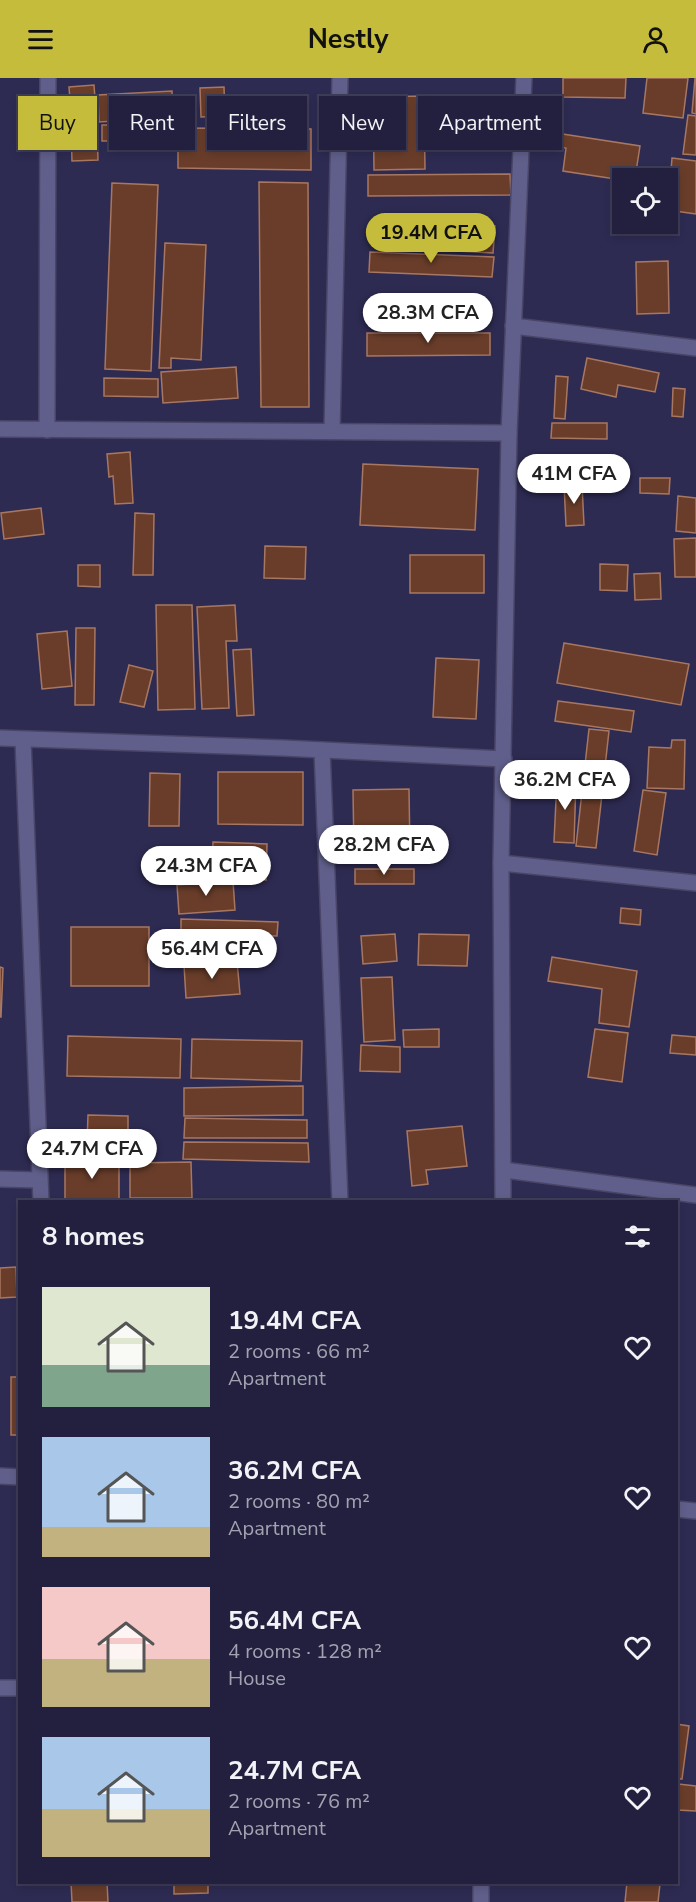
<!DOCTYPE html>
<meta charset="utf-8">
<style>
body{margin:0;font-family:"Nunito Sans",sans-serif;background:#2a2845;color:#f1f3f6;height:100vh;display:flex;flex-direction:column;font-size:22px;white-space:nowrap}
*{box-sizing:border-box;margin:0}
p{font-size:20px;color:#a2a3b0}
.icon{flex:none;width:33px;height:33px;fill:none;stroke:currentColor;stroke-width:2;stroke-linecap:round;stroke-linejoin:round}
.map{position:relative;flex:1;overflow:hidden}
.details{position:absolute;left:18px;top:1122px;width:660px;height:684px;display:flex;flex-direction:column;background:#22203e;border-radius:0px;box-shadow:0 3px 9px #0003,0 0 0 2px #3f3e58}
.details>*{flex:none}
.hud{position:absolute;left:18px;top:18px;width:660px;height:54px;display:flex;gap:12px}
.controls{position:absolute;left:612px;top:90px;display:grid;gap:12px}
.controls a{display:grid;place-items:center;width:66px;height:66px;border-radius:0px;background:#22203e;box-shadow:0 3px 9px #0003,0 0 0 2px #3f3e58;font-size:30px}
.price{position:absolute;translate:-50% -51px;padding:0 14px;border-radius:21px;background:#fff;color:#222;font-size:20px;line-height:39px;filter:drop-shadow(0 2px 3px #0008)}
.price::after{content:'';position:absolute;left:50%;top:36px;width:18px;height:14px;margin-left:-9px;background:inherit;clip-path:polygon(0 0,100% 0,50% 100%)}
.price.active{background:#c6bc3c;color:#111}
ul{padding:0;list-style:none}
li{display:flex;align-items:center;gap:18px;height:150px;padding:0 24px}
li span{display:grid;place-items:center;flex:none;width:168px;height:120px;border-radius:0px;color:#555}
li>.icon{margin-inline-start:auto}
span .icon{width:72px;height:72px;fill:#fffc;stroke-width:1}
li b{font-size:26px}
h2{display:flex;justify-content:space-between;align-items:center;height:72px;padding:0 24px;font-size:26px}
.pill{padding:0 21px;border-radius:0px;background:#22203e;box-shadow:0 3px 9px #0003,0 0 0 2px #3f3e58;font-size:21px;line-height:54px}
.pill.active{background:#c6bc3c;color:#111}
header{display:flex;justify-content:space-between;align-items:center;height:78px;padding:0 24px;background:#c6bc3c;color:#111;font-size:27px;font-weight:700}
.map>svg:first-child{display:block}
</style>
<header><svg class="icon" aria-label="menu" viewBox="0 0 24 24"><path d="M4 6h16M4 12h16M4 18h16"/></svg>Nestly<svg class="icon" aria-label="person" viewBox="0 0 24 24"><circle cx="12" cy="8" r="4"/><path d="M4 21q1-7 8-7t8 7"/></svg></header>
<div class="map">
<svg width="696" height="1824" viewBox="0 0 696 1824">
<rect width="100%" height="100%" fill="#2e2b53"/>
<g fill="#693d2a" stroke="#a87762" stroke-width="1.5">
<polygon points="563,0 626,0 625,20 563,19"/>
<polygon points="647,0 688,0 683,40 643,35"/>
<polygon points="695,0 696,0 696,36 692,35"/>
<polygon points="94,7 96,34 71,35 69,9"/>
<polygon points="224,9 225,38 201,39 200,10"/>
<polygon points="172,13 173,47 138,48 139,58 116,59 115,43 99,44 98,17"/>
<polygon points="424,18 425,91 374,92 373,19"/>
<polygon points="688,37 696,38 696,77 683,76"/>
<polygon points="92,39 92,48 72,49 71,40"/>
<rect x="102" y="47" width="11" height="16"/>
<polygon points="97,49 98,82 72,83 71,50"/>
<polygon points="178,50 311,51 311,92 178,90"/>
<polygon points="556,55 640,68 635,100 622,102 563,93 566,70 554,68"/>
<polygon points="672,80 696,83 696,136 668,132"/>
<polygon points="510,96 511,117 368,118 368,97"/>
<polygon points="259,104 308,105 309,329 261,329"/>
<polygon points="112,105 158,107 151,293 105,291"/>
<polygon points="459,146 495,148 493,175 457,173"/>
<polygon points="165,165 206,167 201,282 171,280 171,290 159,290"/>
<polygon points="370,174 494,179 492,199 369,194"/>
<polygon points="668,183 669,235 637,236 636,184"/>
<polygon points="367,255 490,255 490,277 367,278"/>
<polygon points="587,280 659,295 655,314 618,307 616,319 581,311"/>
<polygon points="236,289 238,320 163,325 161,294"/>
<polygon points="556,298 568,299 565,341 554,340"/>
<polygon points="104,300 158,301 158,319 104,318"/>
<polygon points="673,310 685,311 683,339 672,338"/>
<polygon points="552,345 607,345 607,361 551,360"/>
<polygon points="130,374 133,425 115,426 113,398 109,399 107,376"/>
<polygon points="363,386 478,391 475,452 360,447"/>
<polygon points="640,400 670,400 669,416 640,415"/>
<polygon points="564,406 582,406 584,447 566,448"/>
<polygon points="678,418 696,420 696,455 676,453"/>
<polygon points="41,430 44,456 4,461 1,435"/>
<polygon points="135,435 154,436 153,497 133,497"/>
<polygon points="696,460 696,499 675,499 674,461"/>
<polygon points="265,468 306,469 305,501 264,500"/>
<rect x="410" y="477" width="74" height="38"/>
<polygon points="600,486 628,487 627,513 600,512"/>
<polygon points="78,487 100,487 100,509 78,508"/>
<polygon points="660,495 661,521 635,522 634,496"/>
<polygon points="156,527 192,527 195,631 158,632"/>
<polygon points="235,527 237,563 226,563 229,630 202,631 197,529"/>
<polygon points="76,550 95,550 94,627 75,627"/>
<polygon points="67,553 72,608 42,611 37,556"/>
<polygon points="564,565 689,586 681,627 557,605"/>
<polygon points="251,571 254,637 237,638 233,572"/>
<polygon points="436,580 479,582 476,641 433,639"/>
<polygon points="129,587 153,593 144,629 120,624"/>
<polygon points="558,623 634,633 631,654 555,643"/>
<polygon points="589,651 609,653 596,770 576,768"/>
<polygon points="672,662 685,662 684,711 647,710 649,669 671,670"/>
<polygon points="218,694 303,694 303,747 218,746"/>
<polygon points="150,695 180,696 179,748 149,748"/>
<polygon points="557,701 576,702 574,765 554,764"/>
<polygon points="409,711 410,775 354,776 353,712"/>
<polygon points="643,712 666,715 657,777 634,773"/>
<polygon points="433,756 435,780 417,782 415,758"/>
<polygon points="213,764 267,766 266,802 212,801"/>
<rect x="355" y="791" width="59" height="15"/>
<polygon points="233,803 235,832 179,836 177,807"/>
<polygon points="621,830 641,832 640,847 620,845"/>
<polygon points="181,841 278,844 277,858 181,856"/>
<rect x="71" y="849" width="78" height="59"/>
<polygon points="395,856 397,883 363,886 361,858"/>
<polygon points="419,856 469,857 467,888 418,887"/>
<polygon points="214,866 215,879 190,880 189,867"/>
<polygon points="552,879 637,893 629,949 599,945 602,911 548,903"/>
<polygon points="237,883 240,916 186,920 184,887"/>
<polygon points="0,889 3,890 1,939 0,939"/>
<polygon points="392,899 395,962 364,964 361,900"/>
<polygon points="439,951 439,969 404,969 403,952"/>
<polygon points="595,951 628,955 622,1004 588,999"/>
<polygon points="672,957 696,959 696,977 670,975"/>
<polygon points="68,958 181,961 180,1000 67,998"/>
<polygon points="192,961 302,963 301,1003 191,1000"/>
<polygon points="361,967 400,969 400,994 360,993"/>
<polygon points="303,1008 303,1037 184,1038 184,1010"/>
<polygon points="88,1037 128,1038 128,1066 87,1065"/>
<polygon points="185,1040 307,1042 307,1060 184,1060"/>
<polygon points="462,1048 467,1088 426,1092 428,1106 412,1108 407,1053"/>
<polygon points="184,1064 308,1065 309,1084 183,1081"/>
<polygon points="119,1083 119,1121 65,1121 65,1084"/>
<polygon points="191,1084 192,1120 130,1120 130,1085"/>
<polygon points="16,1189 17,1219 0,1220 0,1190"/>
<rect x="11" y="1299" width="9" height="58"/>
<polygon points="676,1646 689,1648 682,1701 676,1701"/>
<polygon points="678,1706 696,1708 696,1733 677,1732"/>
<polygon points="71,1804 107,1804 108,1824 72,1824"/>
<polygon points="174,1804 208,1804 208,1815 174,1816"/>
<polygon points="627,1804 660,1806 658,1824 625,1824"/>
</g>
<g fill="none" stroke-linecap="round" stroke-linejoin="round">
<g stroke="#494567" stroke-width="18">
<g id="minor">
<polyline points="513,248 696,270"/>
<polyline points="0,351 509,355"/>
<polyline points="47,352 48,0"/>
<polyline points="332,353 340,0"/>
<polyline points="0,660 283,670 504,681"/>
<polyline points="23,662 41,1124"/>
<polyline points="322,672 340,1124"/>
<polyline points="501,785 696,805"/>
<polyline points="504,1092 696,1117"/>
<polyline points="0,1101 39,1102"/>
<polyline points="503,1124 501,785 509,355 524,0"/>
<polyline points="0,1398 20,1399"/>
<polyline points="676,1431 696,1433"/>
<polyline points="0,1610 20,1610"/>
<polyline points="481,1824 481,1804"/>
</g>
</g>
<use href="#minor" stroke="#605f8b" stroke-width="15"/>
</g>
</svg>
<div class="controls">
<a><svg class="icon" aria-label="locate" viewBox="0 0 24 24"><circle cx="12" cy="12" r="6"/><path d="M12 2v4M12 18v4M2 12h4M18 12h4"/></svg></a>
</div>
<b class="price active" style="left:431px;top:186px">19.4M CFA</b>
<b class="price" style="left:428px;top:266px">28.3M CFA</b>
<b class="price" style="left:574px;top:427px">41M CFA</b>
<b class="price" style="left:565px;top:733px">36.2M CFA</b>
<b class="price" style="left:384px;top:798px">28.2M CFA</b>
<b class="price" style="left:206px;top:819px">24.3M CFA</b>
<b class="price" style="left:212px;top:902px">56.4M CFA</b>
<b class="price" style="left:92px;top:1102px">24.7M CFA</b>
<div class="hud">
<a class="pill active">Buy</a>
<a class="pill">Rent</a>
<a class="pill">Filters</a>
<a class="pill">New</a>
<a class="pill">Apartment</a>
</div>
<section class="details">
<h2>8 homes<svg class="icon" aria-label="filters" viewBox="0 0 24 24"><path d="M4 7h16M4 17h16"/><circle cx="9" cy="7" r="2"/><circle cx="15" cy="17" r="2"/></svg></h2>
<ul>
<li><span style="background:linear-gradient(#dfe7d0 65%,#7fa58c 0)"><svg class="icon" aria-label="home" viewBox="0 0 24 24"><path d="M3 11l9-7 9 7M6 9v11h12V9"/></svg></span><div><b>19.4M CFA</b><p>2 rooms · 66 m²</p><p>Apartment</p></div><svg class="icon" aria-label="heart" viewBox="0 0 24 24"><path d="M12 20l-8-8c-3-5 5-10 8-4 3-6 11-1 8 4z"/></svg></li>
<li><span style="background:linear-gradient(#a9c7e8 75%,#c2b280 0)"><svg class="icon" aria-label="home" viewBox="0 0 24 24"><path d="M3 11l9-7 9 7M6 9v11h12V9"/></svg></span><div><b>36.2M CFA</b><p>2 rooms · 80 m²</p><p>Apartment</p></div><svg class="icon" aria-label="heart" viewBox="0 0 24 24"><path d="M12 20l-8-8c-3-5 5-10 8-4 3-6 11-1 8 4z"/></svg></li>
<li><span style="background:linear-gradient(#f6c9c9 60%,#c2b280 0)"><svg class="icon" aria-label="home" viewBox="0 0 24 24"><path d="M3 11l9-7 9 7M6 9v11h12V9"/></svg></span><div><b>56.4M CFA</b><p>4 rooms · 128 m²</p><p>House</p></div><svg class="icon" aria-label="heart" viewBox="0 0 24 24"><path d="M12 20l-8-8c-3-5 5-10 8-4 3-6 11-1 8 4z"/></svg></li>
<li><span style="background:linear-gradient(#a9c7e8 60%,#c2b280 0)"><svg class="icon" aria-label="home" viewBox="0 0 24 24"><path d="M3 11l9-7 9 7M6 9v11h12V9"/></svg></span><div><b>24.7M CFA</b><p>2 rooms · 76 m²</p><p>Apartment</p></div><svg class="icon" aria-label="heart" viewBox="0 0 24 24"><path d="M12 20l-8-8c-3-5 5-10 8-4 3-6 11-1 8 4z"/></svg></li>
</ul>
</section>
</div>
